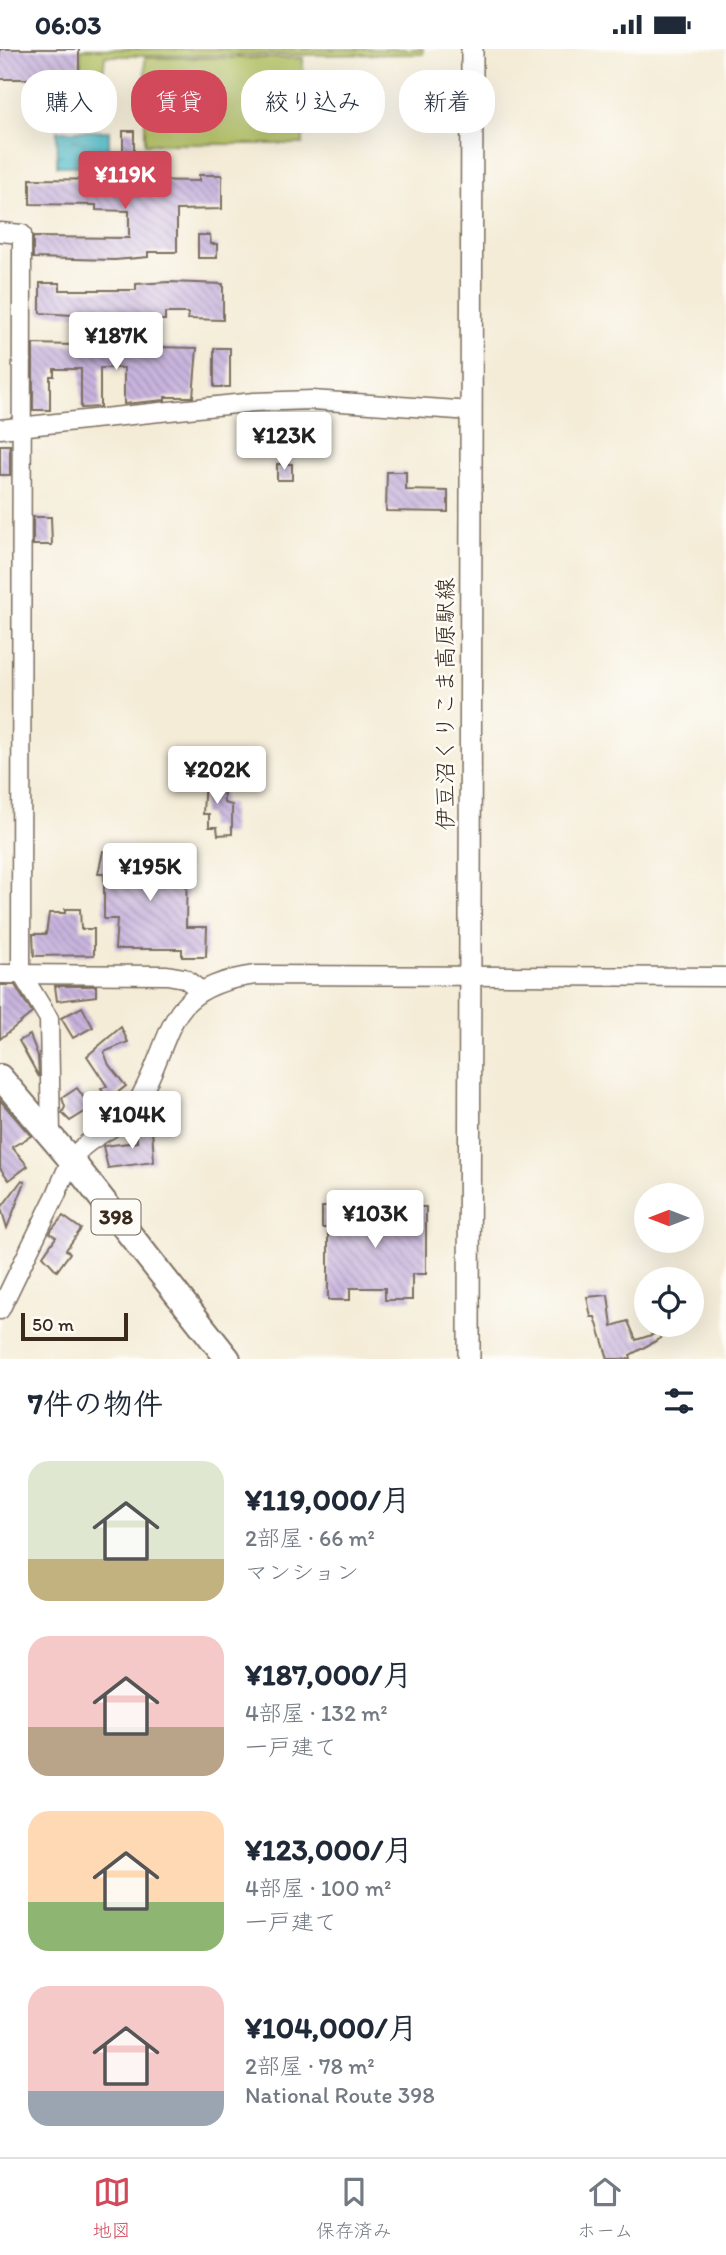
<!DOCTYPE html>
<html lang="ja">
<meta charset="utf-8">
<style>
body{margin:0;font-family:Itim,"Klee One",sans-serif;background:#f6f6f7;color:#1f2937;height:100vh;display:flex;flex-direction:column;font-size:26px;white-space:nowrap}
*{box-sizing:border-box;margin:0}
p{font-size:23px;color:#747a83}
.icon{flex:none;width:38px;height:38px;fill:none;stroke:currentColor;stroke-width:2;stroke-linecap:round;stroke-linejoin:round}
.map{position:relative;height:1310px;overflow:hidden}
.details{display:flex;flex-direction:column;background:#fff;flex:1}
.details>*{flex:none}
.top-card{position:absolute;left:21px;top:21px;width:684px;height:63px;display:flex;gap:14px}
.needle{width:46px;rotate:270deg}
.fabs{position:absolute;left:634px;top:1134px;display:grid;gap:14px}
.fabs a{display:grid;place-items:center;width:70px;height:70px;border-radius:50%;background:#fff;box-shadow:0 7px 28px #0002;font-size:35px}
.scale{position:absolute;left:21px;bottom:18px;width:107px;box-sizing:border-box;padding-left:7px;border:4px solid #3b2a1e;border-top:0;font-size:19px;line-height:24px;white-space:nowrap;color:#3b2a1e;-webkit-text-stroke:5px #fdfcf7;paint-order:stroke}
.price{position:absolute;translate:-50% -60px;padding:0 16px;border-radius:7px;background:#fff;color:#222;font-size:23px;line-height:46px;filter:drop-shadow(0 2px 4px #0008)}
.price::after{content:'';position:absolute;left:50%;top:42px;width:21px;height:16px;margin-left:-10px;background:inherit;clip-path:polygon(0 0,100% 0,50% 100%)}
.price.current{background:#d1495b;color:#fff}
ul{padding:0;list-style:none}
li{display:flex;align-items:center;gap:21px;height:175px;padding:0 28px}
li span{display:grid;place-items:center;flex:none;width:196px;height:140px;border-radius:21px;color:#555}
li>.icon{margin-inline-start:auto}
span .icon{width:84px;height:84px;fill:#fffc;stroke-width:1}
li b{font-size:30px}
h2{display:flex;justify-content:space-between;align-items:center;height:84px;padding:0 28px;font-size:30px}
.pill{padding:0 24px;border-radius:28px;background:#fff;box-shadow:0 7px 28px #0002;font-size:24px;line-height:63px}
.pill.current{background:#d1495b;color:#fff}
.status{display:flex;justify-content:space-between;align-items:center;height:49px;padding:0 35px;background:#fff;direction:ltr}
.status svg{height:19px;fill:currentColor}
.tabs{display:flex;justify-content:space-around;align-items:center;height:98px;border-top:2px solid #e0e1e3;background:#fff;font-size:19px;color:#747a83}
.tabs a{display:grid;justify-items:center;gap:4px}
.tabs .current{color:#d1495b}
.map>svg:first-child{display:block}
</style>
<div class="status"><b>06:03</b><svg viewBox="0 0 49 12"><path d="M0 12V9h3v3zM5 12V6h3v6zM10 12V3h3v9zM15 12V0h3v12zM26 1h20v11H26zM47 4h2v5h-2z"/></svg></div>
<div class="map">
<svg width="726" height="1310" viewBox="0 0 726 1310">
<defs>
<pattern id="water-ripples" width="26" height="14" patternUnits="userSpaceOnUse" patternTransform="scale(1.75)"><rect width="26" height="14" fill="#51bdcb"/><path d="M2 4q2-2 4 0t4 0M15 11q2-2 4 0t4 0" fill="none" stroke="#449aa4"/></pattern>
<pattern id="building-back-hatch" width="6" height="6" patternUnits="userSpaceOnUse" patternTransform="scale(1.75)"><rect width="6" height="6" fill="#c8b4de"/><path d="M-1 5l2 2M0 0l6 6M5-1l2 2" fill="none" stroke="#a493b3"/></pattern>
</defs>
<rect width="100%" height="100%" fill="#fdfcf7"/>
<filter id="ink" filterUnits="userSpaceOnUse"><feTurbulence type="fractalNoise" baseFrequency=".0143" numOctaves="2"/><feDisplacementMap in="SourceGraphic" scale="14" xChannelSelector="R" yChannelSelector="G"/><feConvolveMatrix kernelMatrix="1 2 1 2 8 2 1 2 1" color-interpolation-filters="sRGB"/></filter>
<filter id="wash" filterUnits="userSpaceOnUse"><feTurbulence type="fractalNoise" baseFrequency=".00686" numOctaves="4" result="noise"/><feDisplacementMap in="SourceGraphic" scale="28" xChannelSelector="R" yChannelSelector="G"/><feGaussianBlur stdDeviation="1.57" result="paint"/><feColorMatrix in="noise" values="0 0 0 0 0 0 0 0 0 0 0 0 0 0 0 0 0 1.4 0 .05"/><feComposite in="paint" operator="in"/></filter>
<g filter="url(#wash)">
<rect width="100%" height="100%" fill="#f4ecd7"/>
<g fill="#b2c164" stroke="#767641" stroke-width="2">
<polygon points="81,0 423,0 423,5 105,7 102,33 81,33"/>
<rect x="145" y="9" width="158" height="86"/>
</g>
<rect fill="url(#water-ripples)" stroke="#467474" stroke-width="2" x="57" y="82" width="52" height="35"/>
<g id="blocks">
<g fill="url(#building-back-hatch)">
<rect x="0" y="0" width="79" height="30"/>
<rect x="80" y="51" width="17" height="15"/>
<polygon points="123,82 134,82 134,131 199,132 199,126 222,126 222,160 177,161 177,203 148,203 148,208 115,211 33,209 33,188 129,189 129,162 96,161 96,156 30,155 30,130 123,131"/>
<polygon points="198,186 210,186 211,195 217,195 217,209 198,209"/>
<polygon points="169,233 223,235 223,271 188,270 188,264 165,264 165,271 154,271 40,264 40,234 60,234 60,241 136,241 136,235"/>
<polygon points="33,295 197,299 193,348 165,348 165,351 124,355 124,319 100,319 100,358 81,359 81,320 54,320 54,327 50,327 50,361 33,361"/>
<rect x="214" y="299" width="16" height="39"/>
<rect x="0" y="396" width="10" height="30"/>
<rect x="277" y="415" width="15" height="16"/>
<polygon points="387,423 406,423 406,441 448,442 448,463 386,462"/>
<polygon points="33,468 51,468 52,496 33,496"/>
<polygon points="205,729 223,729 224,754 232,756 232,785 218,786 217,778 209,778 209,765 203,765"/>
<polygon points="103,802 187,807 186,878 207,878 206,908 182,908 182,900 115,900 117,870 104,870 104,825 98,825"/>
<polygon points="65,860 80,860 81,880 94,880 94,906 34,907 33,885 46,885 49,864 65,864"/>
<polygon points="0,936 15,936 32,964 0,990"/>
<polygon points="55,937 96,937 96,947 57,952"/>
<polygon points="82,958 93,978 73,989 61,969"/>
<polygon points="121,978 128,993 104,1003 109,1016 126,1037 109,1050 101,1040 107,1037 87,1007"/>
<polygon points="30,986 38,1007 39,1028 19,992"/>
<polygon points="77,1039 91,1059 70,1072 62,1064 65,1058 62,1049"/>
<polygon points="0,1051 31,1087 12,1098 28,1117 9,1131 0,1119"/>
<polygon points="152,1079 154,1113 108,1119 103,1097 137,1093 137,1081"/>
<polygon points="22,1131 25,1133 7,1179 1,1159"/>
<polygon points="322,1158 426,1158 426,1225 412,1225 412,1251 385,1251 385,1239 350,1239 350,1251 328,1251 328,1179 322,1179"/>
<polygon points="63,1167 81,1180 66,1201 70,1204 57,1222 43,1207 56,1188 50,1184 52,1180"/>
<polygon points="608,1246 612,1277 628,1272 636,1291 658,1284 661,1289 630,1306 631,1310 608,1310 595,1268 591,1268 587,1248"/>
</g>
</g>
</g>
<g filter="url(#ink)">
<use href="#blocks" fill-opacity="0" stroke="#7c6e5f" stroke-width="2"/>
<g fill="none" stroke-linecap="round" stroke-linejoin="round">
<g stroke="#7c6e5f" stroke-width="21">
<g id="minor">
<polyline points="0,183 22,185 21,924 49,970 51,1086"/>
<polyline points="0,380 254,353 312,351 472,362"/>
<polyline points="0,925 167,926 184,929 200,941"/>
<path d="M0,1261C19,1222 37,1184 56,1146C62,1132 68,1114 78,1103C94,1084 121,1080 135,1057C177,990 158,939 255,926L726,928"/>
</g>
</g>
<g stroke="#7c6e5f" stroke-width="24">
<polyline id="major" points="469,1310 472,0"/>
</g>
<g stroke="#7c6e5f" stroke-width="28">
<polyline id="highway" points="0,1028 72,1112 228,1310"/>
</g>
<use href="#minor" stroke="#fff" stroke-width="18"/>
<use href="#major" stroke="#fff" stroke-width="21"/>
<use href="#highway" stroke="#fff" stroke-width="24"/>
</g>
</g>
<g text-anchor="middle" stroke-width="5" stroke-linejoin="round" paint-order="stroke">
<rect fill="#fdfcf7" stroke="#75695f" stroke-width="2" x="91.5" y="1150.5" width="49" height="35" rx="5"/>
<g font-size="21" font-weight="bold" fill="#3b2a1e">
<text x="116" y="1175">398</text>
</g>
<g font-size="23" fill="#3b2a1e" stroke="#fdfcf7">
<text transform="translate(445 655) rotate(-90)" y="8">伊豆沼くりこま高原駅線</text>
</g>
</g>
</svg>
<div class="fabs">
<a><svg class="needle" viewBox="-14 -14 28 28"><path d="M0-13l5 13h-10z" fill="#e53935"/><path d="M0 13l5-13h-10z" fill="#747a83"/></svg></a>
<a><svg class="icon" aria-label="locate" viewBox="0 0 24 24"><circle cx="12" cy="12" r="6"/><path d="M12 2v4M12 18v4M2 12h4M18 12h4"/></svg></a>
</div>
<div class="scale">50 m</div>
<b class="price current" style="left:125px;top:162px">¥119K</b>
<b class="price" style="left:116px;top:323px">¥187K</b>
<b class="price" style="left:284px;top:423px">¥123K</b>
<b class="price" style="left:217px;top:757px">¥202K</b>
<b class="price" style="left:150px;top:854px">¥195K</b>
<b class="price" style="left:132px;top:1102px">¥104K</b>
<b class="price" style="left:375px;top:1201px">¥103K</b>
<div class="top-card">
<a class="pill">購入</a>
<a class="pill current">賃貸</a>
<a class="pill">絞り込み</a>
<a class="pill">新着</a>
</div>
</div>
<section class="details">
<h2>7件の物件<svg class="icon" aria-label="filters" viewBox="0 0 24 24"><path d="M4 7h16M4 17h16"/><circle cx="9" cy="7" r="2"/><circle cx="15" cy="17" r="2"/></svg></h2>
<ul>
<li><span style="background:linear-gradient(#dfe7d0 70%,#c2b280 0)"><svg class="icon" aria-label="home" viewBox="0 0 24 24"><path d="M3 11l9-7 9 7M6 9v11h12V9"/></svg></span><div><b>¥119,000/月</b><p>2部屋 · 66 m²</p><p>マンション</p></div></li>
<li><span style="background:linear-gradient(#f6c9c9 65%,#b9a48a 0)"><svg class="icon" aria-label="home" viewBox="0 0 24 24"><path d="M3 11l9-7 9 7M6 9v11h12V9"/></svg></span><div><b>¥187,000/月</b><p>4部屋 · 132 m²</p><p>一戸建て</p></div></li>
<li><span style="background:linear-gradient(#ffd9b3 65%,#8fb573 0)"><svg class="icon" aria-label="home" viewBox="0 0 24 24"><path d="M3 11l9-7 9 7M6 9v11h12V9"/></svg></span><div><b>¥123,000/月</b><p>4部屋 · 100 m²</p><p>一戸建て</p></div></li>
<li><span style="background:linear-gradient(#f6c9c9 75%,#9aa5b1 0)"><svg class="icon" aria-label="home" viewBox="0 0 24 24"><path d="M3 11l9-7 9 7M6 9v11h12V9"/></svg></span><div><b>¥104,000/月</b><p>2部屋 · 78 m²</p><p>National Route 398</p></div></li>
</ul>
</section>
<nav class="tabs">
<a class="current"><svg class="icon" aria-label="map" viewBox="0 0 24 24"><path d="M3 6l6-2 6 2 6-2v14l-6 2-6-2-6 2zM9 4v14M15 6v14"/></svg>地図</a>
<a><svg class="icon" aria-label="saved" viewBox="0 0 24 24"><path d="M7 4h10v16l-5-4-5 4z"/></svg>保存済み</a>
<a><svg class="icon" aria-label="home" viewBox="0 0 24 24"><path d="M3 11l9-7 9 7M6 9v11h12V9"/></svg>ホーム</a>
</nav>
